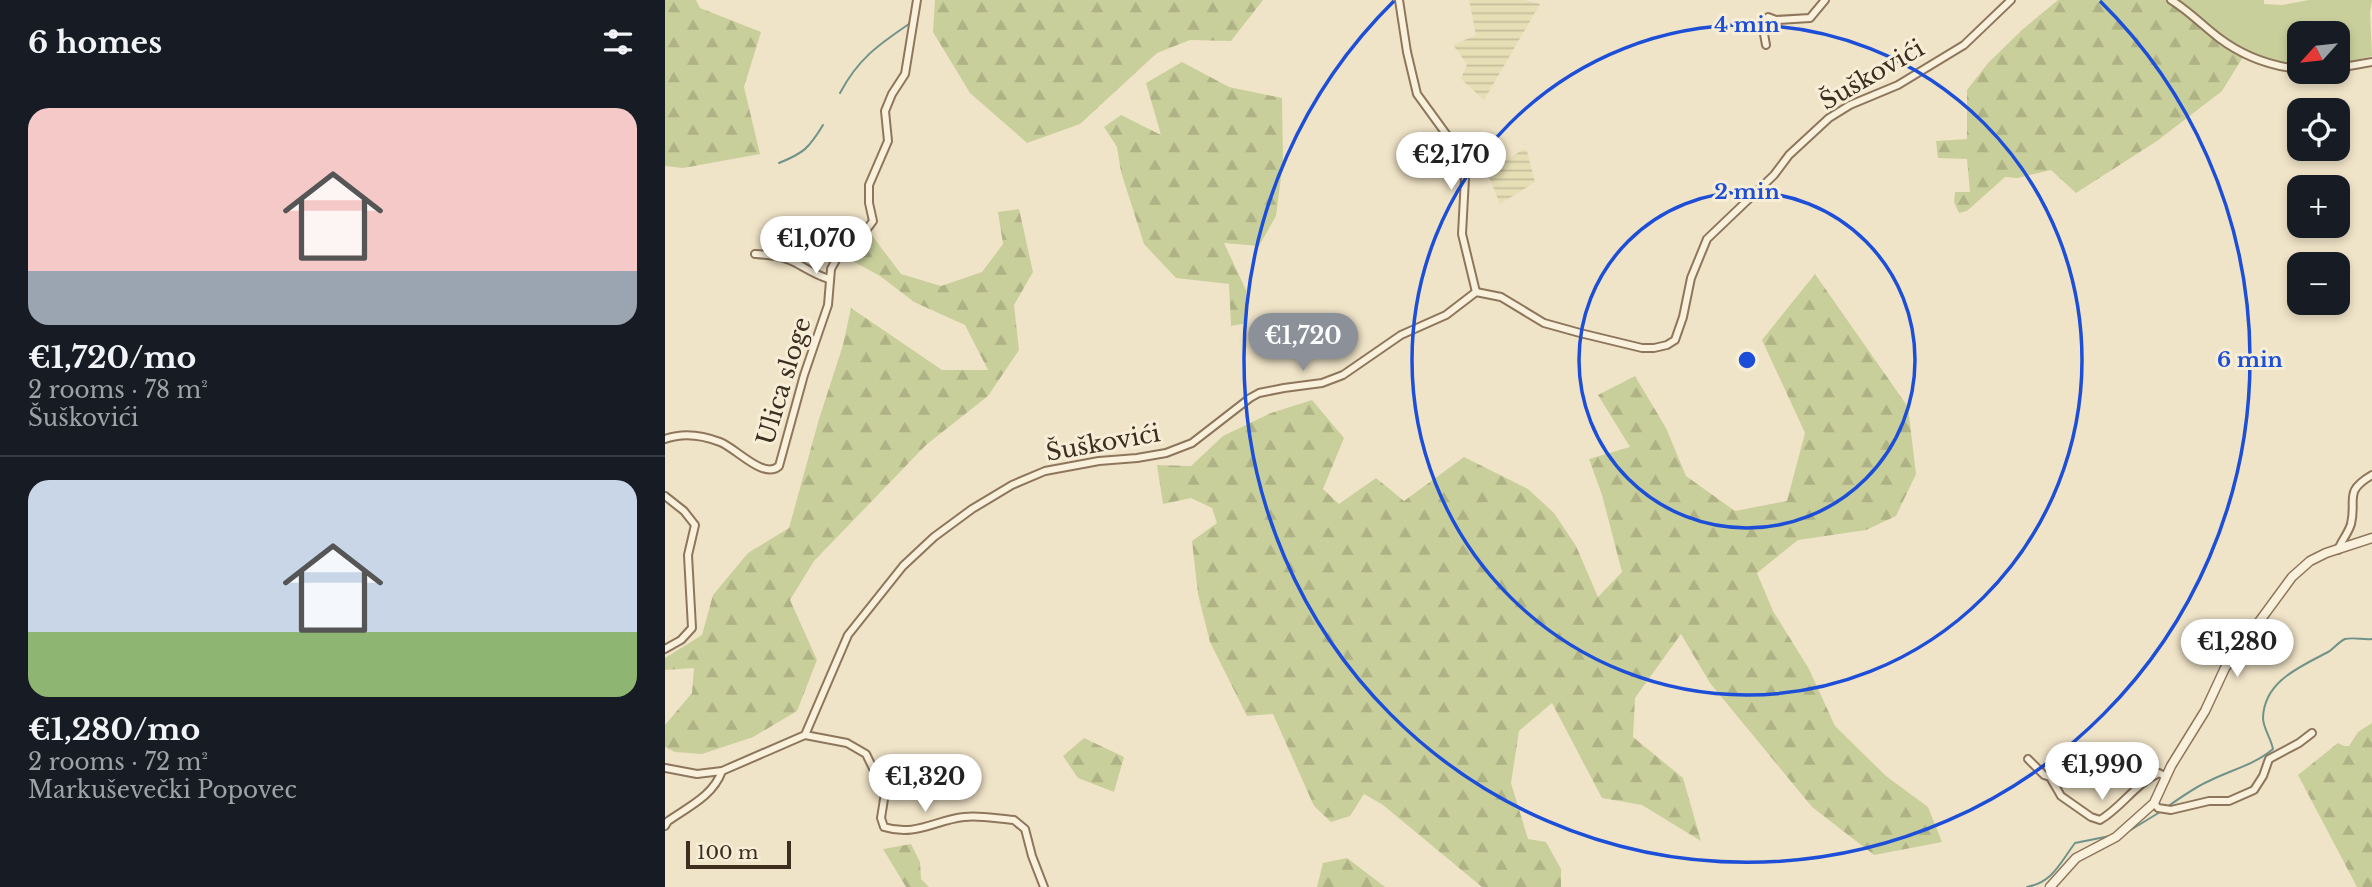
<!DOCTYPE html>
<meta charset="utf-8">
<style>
body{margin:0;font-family:"Libre Baskerville",serif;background:#20242c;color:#f1f3f6;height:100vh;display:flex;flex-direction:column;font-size:26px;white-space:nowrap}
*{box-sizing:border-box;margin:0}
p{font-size:23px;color:#9ea1a6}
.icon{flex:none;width:38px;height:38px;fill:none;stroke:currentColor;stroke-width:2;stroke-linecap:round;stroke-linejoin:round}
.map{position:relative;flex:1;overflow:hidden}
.panel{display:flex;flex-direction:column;background:#171b24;width:665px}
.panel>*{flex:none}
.needle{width:46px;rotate:243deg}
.buttons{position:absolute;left:1622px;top:21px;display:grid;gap:14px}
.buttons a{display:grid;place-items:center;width:63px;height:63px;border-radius:14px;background:#171b24;box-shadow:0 4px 10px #0003;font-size:35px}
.scale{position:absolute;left:21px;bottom:18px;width:105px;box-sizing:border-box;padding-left:7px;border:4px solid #3d2e20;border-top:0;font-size:19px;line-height:24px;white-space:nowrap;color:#3d2e20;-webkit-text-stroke:5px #f7eed8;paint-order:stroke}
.price{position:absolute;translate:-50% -60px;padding:0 16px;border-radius:24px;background:#fff;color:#222;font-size:23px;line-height:46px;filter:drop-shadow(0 2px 4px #0008)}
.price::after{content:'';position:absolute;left:50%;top:42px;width:21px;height:16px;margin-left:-10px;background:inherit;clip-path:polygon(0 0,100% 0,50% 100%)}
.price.selected{background:#8c9099;color:#fff}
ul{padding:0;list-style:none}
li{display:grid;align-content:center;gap:14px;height:371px;padding:0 28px}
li+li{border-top:2px solid #363941}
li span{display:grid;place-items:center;height:217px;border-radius:21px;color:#555}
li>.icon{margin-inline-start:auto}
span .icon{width:126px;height:126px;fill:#fffc;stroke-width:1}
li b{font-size:30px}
h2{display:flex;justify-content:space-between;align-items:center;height:84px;padding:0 28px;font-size:30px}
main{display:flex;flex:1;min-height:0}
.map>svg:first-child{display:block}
</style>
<main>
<section class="panel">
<h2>6 homes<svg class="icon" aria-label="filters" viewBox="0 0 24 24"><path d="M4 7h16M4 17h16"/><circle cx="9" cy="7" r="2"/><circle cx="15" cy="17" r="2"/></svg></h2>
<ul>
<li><span style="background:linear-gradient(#f6c9c9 75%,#9aa5b1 0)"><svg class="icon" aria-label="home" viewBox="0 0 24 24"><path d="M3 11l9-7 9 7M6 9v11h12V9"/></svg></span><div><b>€1,720/mo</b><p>2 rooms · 78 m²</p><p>Šuškovići</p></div></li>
<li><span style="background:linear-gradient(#c9d6e8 70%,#8fb573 0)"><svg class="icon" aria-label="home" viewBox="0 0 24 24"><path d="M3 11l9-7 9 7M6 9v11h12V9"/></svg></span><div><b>€1,280/mo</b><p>2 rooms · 72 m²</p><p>Markuševečki Popovec</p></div></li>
</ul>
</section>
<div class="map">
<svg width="1707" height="887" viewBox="0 0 1707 887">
<defs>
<pattern id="farmland-rules" width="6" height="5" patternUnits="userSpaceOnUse" patternTransform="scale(1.75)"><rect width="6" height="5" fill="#e6deb5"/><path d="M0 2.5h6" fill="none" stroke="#c6bf9b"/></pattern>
<pattern id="forest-firs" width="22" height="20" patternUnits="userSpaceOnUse" patternTransform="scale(1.75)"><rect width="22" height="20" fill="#c9cf9b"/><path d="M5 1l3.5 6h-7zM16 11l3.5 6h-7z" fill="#aeb285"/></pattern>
</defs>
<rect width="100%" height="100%" fill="#f0e4c8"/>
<g fill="url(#farmland-rules)">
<polygon points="804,0 859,0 875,4 819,100 796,79 802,64 788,45 811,35"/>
<polygon points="859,149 862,151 870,182 835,204 822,172"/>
</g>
<polygon fill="#c9cf9b" points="1510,0 1599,0 1599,4 1617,5 1644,0 1707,0 1705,12 1707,56 1673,65 1673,33 1634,33 1634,66 1604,61 1579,51 1552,34 1526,10"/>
<g fill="url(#forest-firs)">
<polygon points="0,0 31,0 35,8 96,32 79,87 95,154 18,168 0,166"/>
<polygon points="270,0 598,0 566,41 525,40 492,53 415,124 362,143 305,93 268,32"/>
<path d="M1393,0H1510C1535,16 1554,36 1579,51L1578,57L1557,91L1492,141L1411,193L1386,170L1352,178L1340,177L1302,211L1294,213L1289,202L1290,192H1305L1302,159L1273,158L1271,141L1302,139V90L1323,63L1358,29Z"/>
<polygon points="517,62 564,87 617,98 618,162 611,216 594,246 559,243 581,290 582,323 566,326 564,284 511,278 479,244 456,172 452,147 439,127 456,115 496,135 481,83"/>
<polygon points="354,209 368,272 349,305 354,350 323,396 261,445 149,561 125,600 152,660 132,711 88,737 37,754 10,752 0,747 0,725 27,693 29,668 0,670 0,658 37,635 48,595 83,553 124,528 154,419 178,345 186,308 277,370 323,370 300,325 249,302 215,276 173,253 206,234 236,274 276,286 317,272 338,244 333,212"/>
<polygon points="1150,274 1243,407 1251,474 1231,516 1201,530 1133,540 1092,573 1108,611 1144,669 1170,726 1221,776 1263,807 1277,842 1209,855 1147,807 1045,683 1016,634 970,698 968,737 1018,778 1036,841 977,805 937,798 887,703 854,731 846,783 863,839 881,842 896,869 896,887 817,887 718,805 699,794 685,816 666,822 649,806 608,714 582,716 545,642 533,594 527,541 552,523 547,508 526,498 498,504 492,465 526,466 558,436 606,413 647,400 679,438 658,489 674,504 711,478 739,501 799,457 863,489 889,513 911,546 933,597 957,572 937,495 924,459 965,447 933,395 970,376 1001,428 1021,476 1070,511 1122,501 1140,433 1097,340"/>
<polygon points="1707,723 1707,887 1692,887 1633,775 1673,743 1679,746 1684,746 1693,732"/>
<polygon points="419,738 459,757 449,792 413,778 398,756"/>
<polygon points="246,844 255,862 256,879 264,887 241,887 218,849"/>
<polygon points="682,858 720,887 652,887 658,863"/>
</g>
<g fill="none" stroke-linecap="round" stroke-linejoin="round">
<g stroke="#6f938a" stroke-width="2">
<path d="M175,93C193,59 213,45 244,24L247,13"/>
<path d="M114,163C139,153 144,148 158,125"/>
<path d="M1502,807C1515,798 1530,787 1544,781C1566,770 1589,765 1608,749C1606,738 1598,728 1598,718C1599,681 1635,667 1663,652C1669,649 1673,642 1680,639C1689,637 1698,640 1707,639"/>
<polyline points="1464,831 1495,812"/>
<path d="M1362,887C1388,882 1395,863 1410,843L1445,836"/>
</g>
<g stroke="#8d765c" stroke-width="10">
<g id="minor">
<polyline points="734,0 742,52 752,94 792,149 797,161 800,178 797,234 811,292"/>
<path d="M1506,0C1524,11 1537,25 1554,38C1578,56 1605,66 1634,69"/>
<polyline points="1101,45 1097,23 1103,17 1111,20 1145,18 1160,0"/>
<polyline points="1673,68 1707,62"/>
<path d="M90,254C103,255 117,256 129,262C141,268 150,275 164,279"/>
<path d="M0,439C19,432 37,435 55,442C71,448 99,480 114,466L139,375L163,305L166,269L172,258L183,246L199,233L208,221L204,203V185L223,141L220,111L227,94L240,74L252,0"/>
<polyline points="0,496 19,511 30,525 23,555 27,628 16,640 0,649"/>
<path d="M1673,550C1676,541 1683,534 1686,524C1692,499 1678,492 1707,475"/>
<path d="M140,735L182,743L201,754L220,793L216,818L219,827C251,837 270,820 299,817C316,815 332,819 349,820L360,829L367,856L379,887"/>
<path d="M1363,759L1379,775L1385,777L1396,796L1426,817L1435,820C1457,807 1470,784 1494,773L1501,777"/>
<polyline points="0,768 32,774 57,771 140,735 183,635 238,566 269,537 307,509 347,485 380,471 434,461 472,458 501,453 527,443 585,398 594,393 619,388 657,383 678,375 736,335 781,315 811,292 836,297 879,323 915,333 977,348 989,348 1002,345 1010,340 1018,317 1026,278 1042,239 1109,175 1124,155 1164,118 1185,105 1233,85 1299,45 1346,0"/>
<polyline points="1489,803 1493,808 1506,810 1544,801 1564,801 1589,790 1598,776 1604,759 1634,743 1647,733"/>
<path d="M0,826L3,821C23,807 48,796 57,771"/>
</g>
</g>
<g stroke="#8d765c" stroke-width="11">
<polyline id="tertiary" points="1385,887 1411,858 1451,837 1489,803 1506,766 1540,711 1560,668 1627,577 1645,561 1661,553 1707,538"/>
</g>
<use href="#minor" stroke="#faf1dc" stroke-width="6"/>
<use href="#tertiary" stroke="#faf1dc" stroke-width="8"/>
</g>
<g fill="none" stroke="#1d4ed8" stroke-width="3.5">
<circle cx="1082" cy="360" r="168"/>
<circle cx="1082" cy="360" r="335"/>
<path d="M1435 1A503 503 0 1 1 729 1"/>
</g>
<g text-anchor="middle" stroke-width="6" stroke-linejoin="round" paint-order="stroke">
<g font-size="24" fill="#3d2e20" stroke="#f7eed8">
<text transform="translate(1207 75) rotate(-30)" y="8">Šuškovići</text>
<text transform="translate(119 381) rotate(-73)" y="8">Ulica sloge</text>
<text transform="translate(438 443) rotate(-10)" y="8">Šuškovići</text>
</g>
</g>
<circle cx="1082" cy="360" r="10" fill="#1d4ed8" stroke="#f7eed8" stroke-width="3.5"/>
<g font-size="21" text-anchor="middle" font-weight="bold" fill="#1d4ed8" stroke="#f7eed8" stroke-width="6" stroke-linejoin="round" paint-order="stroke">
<text x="1082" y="32">4 min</text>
<text x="1082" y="199">2 min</text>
<text x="1585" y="367">6 min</text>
</g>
</svg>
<div class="buttons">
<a><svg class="needle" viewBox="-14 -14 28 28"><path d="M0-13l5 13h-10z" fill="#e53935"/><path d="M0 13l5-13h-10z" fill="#9ea1a6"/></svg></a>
<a><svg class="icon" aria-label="locate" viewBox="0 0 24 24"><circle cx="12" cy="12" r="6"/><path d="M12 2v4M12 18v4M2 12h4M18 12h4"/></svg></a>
<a>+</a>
<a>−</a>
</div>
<div class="scale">100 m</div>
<b class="price" style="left:786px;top:192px">€2,170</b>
<b class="price" style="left:151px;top:276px">€1,070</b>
<b class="price selected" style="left:638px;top:373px">€1,720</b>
<b class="price" style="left:1572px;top:679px">€1,280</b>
<b class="price" style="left:1437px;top:802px">€1,990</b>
<b class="price" style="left:260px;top:814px">€1,320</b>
</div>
</main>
